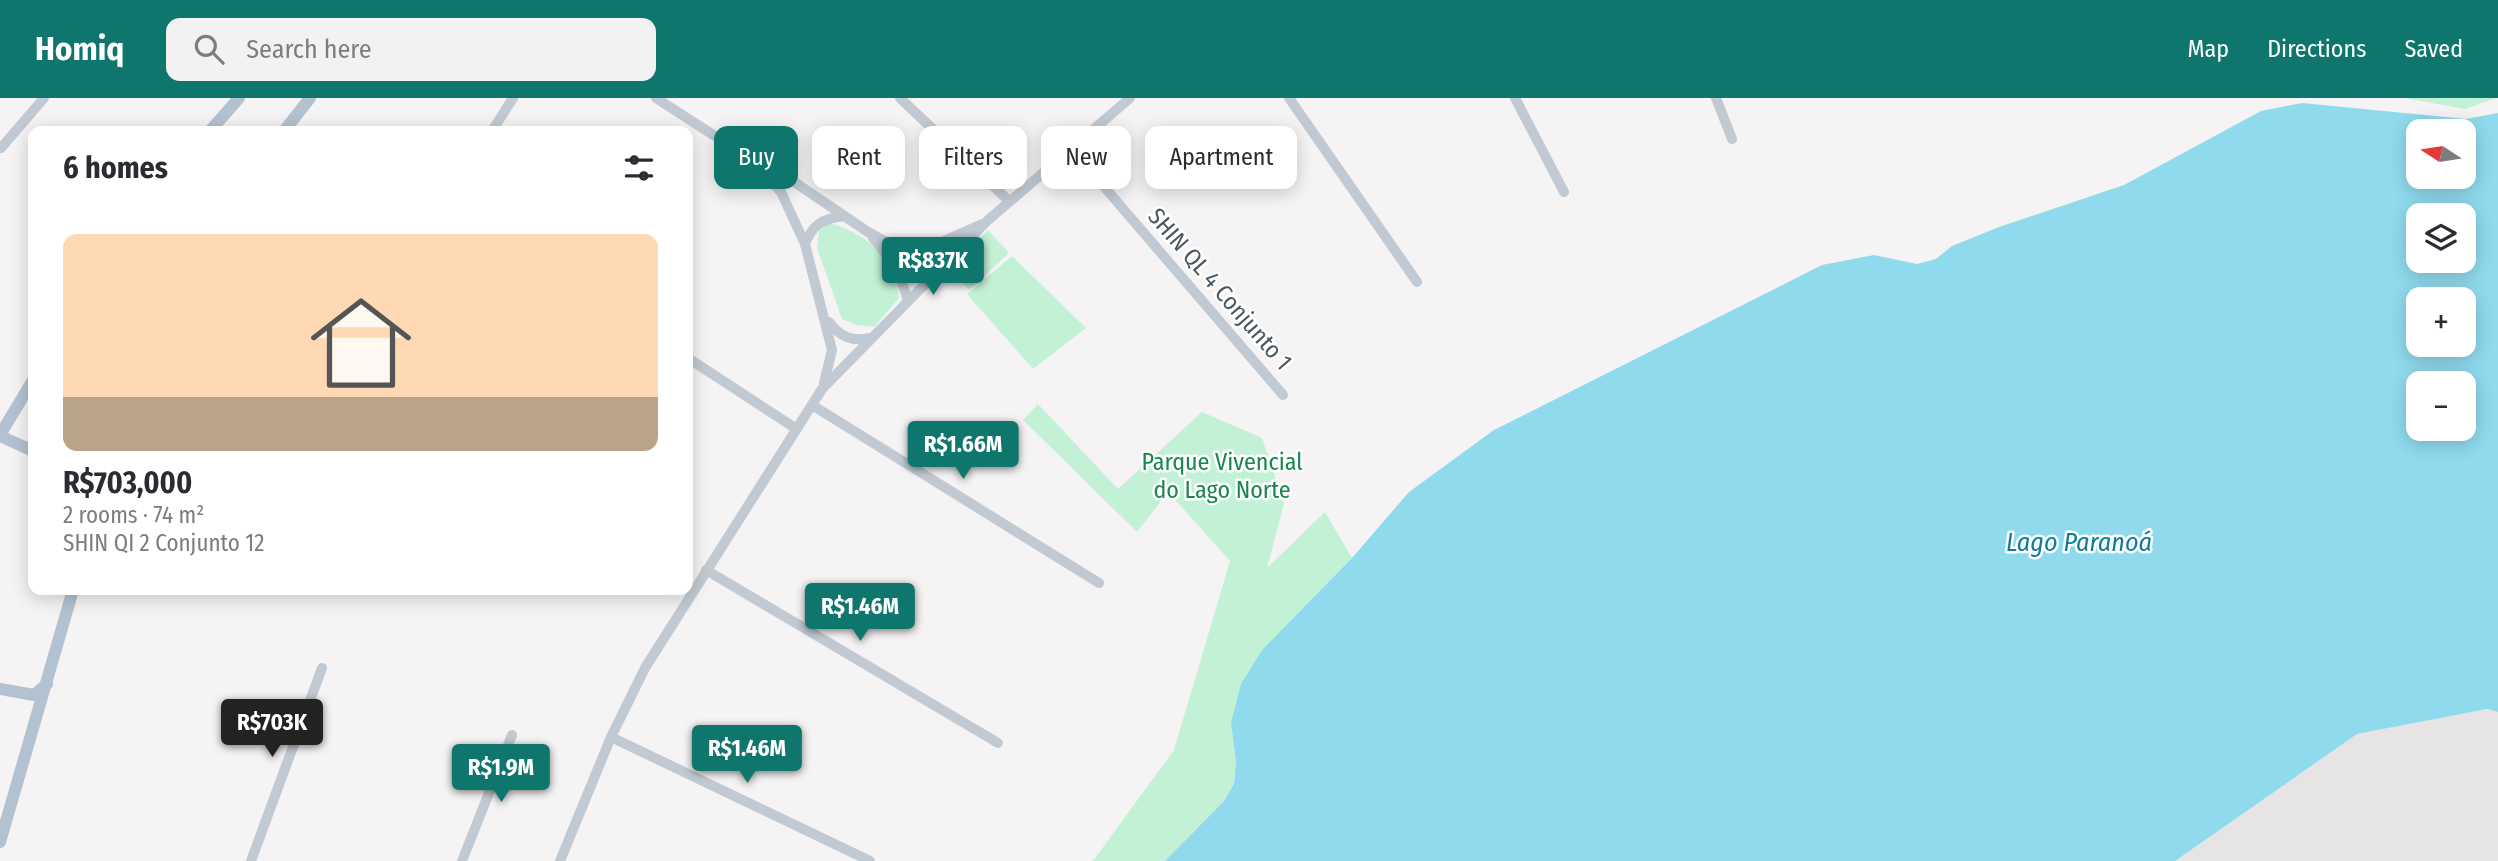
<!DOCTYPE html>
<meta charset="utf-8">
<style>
body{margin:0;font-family:"Fira Sans Condensed",sans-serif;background:#f2f2f3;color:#2b2b33;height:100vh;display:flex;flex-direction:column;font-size:26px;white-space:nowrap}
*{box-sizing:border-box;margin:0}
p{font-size:23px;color:#7c7c81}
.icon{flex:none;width:38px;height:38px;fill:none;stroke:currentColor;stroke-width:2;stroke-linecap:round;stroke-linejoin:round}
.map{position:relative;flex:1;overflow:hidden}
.drawer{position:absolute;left:28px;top:28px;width:665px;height:469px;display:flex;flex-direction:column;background:#fff;border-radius:14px;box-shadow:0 4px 18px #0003}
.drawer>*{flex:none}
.banner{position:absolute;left:714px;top:28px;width:665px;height:63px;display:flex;gap:14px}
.needle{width:46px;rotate:282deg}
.tools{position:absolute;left:2406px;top:21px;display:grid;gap:14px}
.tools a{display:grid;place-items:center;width:70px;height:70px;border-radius:14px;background:#fff;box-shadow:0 4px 18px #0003;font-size:35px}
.price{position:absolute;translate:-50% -60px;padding:0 16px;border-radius:7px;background:#0f766e;color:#fff;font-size:23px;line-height:46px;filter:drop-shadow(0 2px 4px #0008)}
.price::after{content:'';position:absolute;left:50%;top:42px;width:21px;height:16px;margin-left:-10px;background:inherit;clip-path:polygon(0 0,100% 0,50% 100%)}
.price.active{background:#222;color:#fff}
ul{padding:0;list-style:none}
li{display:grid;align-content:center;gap:14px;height:371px;padding:0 35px}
li span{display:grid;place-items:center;height:217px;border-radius:14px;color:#555}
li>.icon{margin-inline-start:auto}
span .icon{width:126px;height:126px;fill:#fffc;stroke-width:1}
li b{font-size:30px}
h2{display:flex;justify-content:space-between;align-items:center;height:84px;padding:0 35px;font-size:30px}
.pill{padding:0 24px;border-radius:14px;background:#fff;box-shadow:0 4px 18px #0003;font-size:24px;line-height:63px}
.pill.active{background:#0f766e;color:#fff}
header{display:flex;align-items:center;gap:42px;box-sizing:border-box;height:98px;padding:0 35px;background:#0f766e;color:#fff}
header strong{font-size:33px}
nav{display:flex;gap:38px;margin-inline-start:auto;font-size:24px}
.search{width:490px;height:63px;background:#f2f2f3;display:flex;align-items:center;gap:18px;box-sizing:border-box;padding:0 24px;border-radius:14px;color:#7c7c81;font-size:26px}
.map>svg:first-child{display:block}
</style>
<header>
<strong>Homiq</strong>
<div class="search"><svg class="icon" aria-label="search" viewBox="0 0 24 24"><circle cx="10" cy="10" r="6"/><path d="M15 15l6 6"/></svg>Search here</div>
<nav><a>Map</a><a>Directions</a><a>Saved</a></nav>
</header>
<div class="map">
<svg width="2498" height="763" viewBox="0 0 2498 763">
<rect width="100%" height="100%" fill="#f5f3f3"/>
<polygon fill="#e6e4e5" points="2487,611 2498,614 2498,763 2175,763 2357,636"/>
<g fill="#c3f1d5">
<polygon points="2404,0 2496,0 2465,11"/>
<path d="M829,125C866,134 896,162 899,200L874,229L856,227L842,221L817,150L819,133Z"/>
<polygon points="988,132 1009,155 969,192 949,171"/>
<polygon points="1012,158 1086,230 1033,271 967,196"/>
<polygon points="1038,306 1118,391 1202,314 1262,340 1284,405 1267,470 1325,414 1352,460 1262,552 1231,625 1236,664 1234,684 1224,703 1165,763 1093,763 1174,652 1230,463 1168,394 1137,434 1023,322"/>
</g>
<path fill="#90daee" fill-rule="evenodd" d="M2302,5L2466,21L2498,15V614L2487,611L2357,636L2175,763H1165L1224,703L1234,685L1236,664L1231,625L1241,586L1262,552L1352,460L1409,394L1494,332L1822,167L1874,157L1917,166L1936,161L1952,148L1999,129L2124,87L2261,13ZM2418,33H2464V79H2418ZM2418,117H2464V163H2418ZM2418,201H2464V247H2418ZM2418,285H2464V331H2418Z"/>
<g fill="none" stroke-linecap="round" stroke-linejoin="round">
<g stroke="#c1cad2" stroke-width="10">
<polyline points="656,0 746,58 784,77 868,134 888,145 928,150 982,126"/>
<polyline points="900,0 1009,103"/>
<polyline points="1289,0 1417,184"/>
<polyline points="1515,0 1564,94"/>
<polyline points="1716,0 1732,41"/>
<polyline points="492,33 513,0"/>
<polyline points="1070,49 1283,297"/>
<polyline points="1,50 44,0"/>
<polyline points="749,61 781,94 805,146 832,252 824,285"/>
<polyline points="873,140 896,168 908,202"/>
<path d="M805,146C813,126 822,121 844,118"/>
<path d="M829,224C840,239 852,244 870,240"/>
<polyline points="688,260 795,330"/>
<polyline points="812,307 1099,485"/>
<polyline points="706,472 998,645"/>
<polyline points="611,639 870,763"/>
<polyline points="251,763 322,570"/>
<polyline points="462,763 512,637"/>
<polyline points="560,763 611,639 645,570 822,291 987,123 1130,0"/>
</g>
<g stroke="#b3c2d1" stroke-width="12">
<polyline points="210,33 239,0"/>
<polyline points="284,33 310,0"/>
<polyline points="0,337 33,282"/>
<polyline points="0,338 33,353"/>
<polyline points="0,591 34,597 47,586"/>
<polyline points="0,744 73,492"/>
</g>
</g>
<g text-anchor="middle" stroke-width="5" stroke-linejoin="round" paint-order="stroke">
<g font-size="24" fill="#4a5661" stroke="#fff">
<text transform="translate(1220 191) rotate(49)" y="8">SHIN QL 4 Conjunto 1</text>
</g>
<g font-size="24" fill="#17864f" stroke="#fff">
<text x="1222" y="372">Parque Vivencial<tspan x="1222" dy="28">do Lago Norte</tspan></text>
</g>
<g font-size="26" font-style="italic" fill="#0c7c9b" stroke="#fff">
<text x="2079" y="453">Lago Paranoá</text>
</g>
</g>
</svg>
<div class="tools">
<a><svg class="needle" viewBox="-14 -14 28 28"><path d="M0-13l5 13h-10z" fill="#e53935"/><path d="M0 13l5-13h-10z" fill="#7c7c81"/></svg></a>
<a><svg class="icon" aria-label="layers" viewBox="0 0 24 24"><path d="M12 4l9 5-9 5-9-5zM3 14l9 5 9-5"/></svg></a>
<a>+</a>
<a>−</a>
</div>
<b class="price" style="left:933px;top:199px">R$837K</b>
<b class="price" style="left:963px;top:383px">R$1.66M</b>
<b class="price" style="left:860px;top:545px">R$1.46M</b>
<b class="price active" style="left:272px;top:661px">R$703K</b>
<b class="price" style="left:747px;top:687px">R$1.46M</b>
<b class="price" style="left:501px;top:706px">R$1.9M</b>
<div class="banner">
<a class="pill active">Buy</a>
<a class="pill">Rent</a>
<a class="pill">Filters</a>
<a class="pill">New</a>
<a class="pill">Apartment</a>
</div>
<section class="drawer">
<h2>6 homes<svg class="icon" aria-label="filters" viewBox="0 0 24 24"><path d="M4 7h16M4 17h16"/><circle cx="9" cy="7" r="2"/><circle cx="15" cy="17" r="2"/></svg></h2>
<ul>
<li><span style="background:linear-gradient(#ffd9b3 75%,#b9a48a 0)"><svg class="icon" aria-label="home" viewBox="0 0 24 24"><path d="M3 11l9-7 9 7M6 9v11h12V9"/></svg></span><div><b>R$703,000</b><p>2 rooms · 74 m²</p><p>SHIN QI 2 Conjunto 12</p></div></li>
</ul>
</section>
</div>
